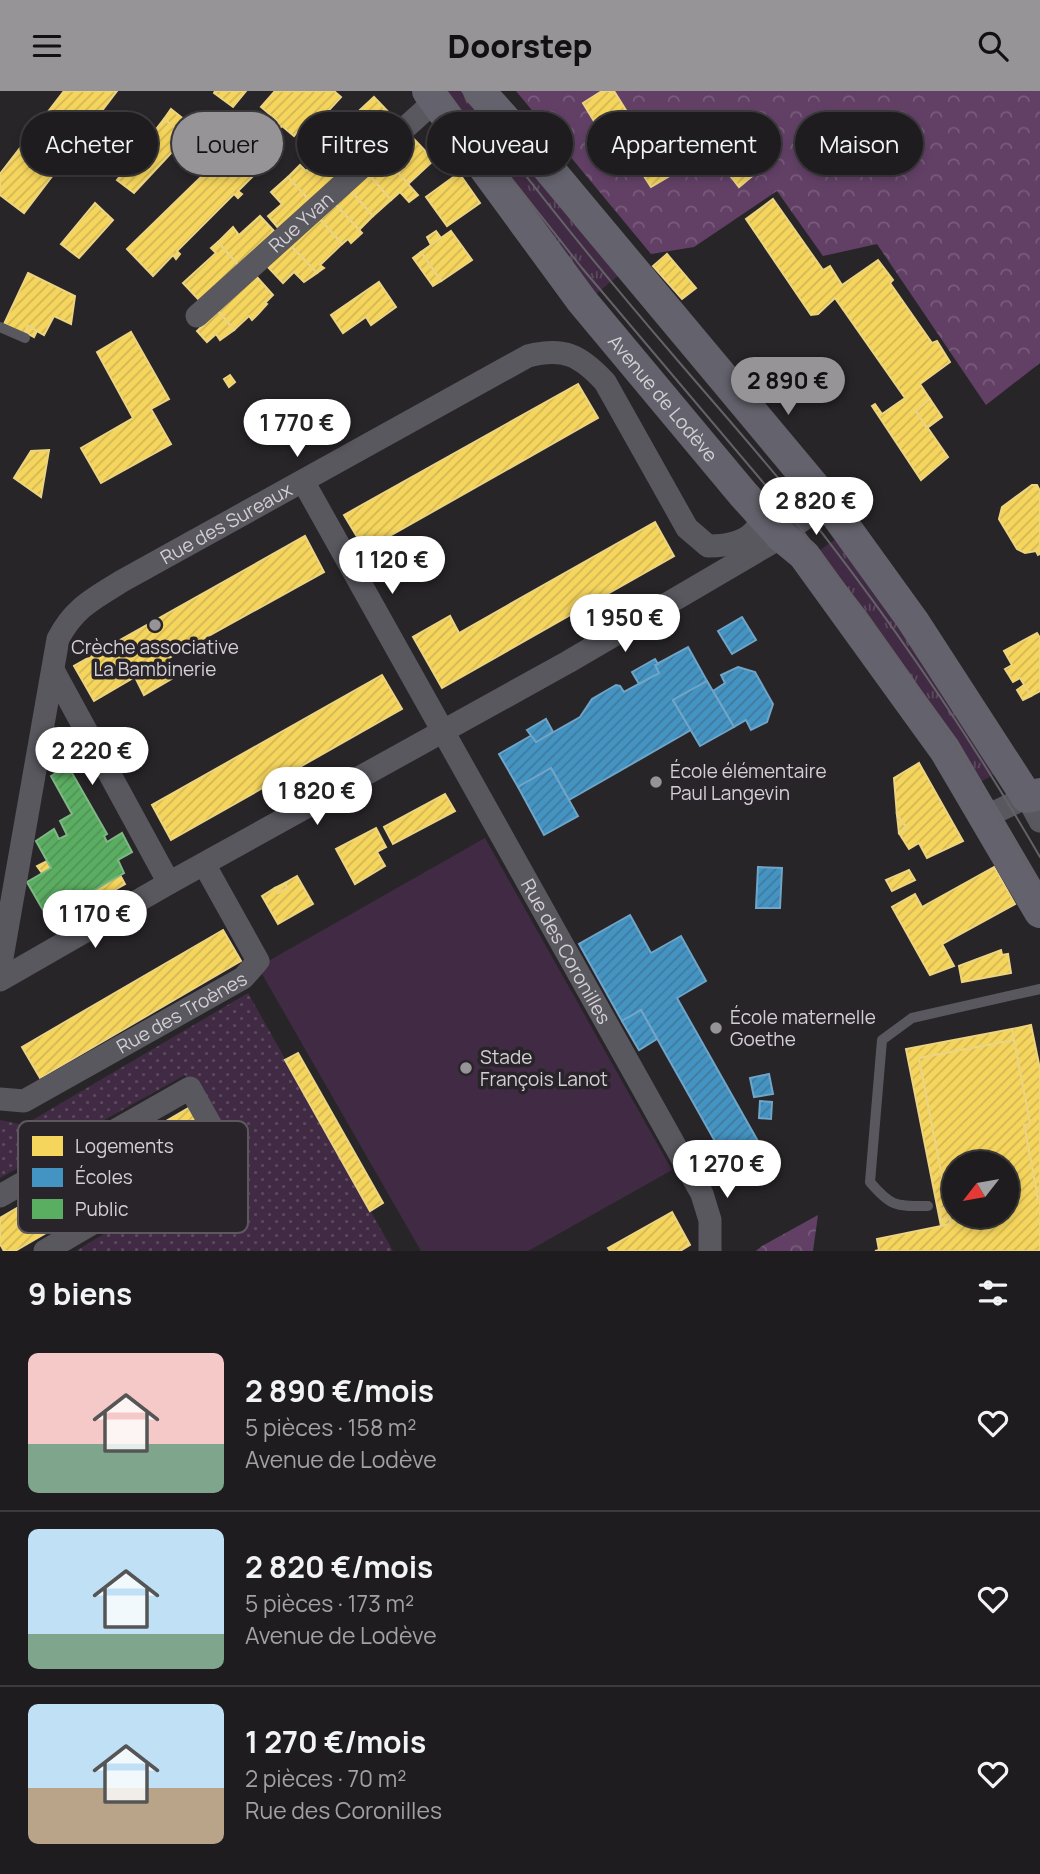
<!DOCTYPE html>
<html lang="fr">
<meta charset="utf-8">
<style>
body{margin:0;font-family:Manrope,sans-serif;background:#2b292c;color:#f1f3f6;height:100vh;display:flex;flex-direction:column;font-size:26px;white-space:nowrap}
*{box-sizing:border-box;margin:0}
p{font-size:23px;color:#a1a1a4}
.icon{flex:none;width:38px;height:38px;fill:none;stroke:currentColor;stroke-width:2;stroke-linecap:round;stroke-linejoin:round}
.map{position:relative;height:1160px;overflow:hidden}
.sheet{display:flex;flex-direction:column;background:#1e1c1f;flex:1}
.sheet>*{flex:none}
.guide{position:absolute;left:21px;top:21px;width:999px;height:63px;display:flex;gap:14px}
.needle{width:46px;rotate:239deg}
.buttons{position:absolute;left:942px;top:1060px;display:grid;gap:14px}
.buttons a{display:grid;place-items:center;width:77px;height:77px;border-radius:50%;background:#1e1c1f;box-shadow:0 4px 10px #0003,0 0 0 2px #3c3a3d;font-size:35px}
.price{position:absolute;translate:-50% -60px;padding:0 16px;border-radius:24px;background:#fff;color:#222;font-size:23px;line-height:46px;filter:drop-shadow(0 2px 4px #0008)}
.price::after{content:'';position:absolute;left:50%;top:42px;width:21px;height:16px;margin-left:-10px;background:inherit;clip-path:polygon(0 0,100% 0,50% 100%)}
.price.active{background:#979498;color:#111}
ul{padding:0;list-style:none}
li{display:flex;align-items:center;gap:21px;height:175px;padding:0 28px}
li+li{border-top:2px solid #3c3a3d}
li span{display:grid;place-items:center;flex:none;width:196px;height:140px;border-radius:10px;color:#555}
li>.icon{margin-inline-start:auto}
span .icon{width:84px;height:84px;fill:#fffc;stroke-width:1}
li b{font-size:30px}
h2{display:flex;justify-content:space-between;align-items:center;height:84px;padding:0 28px;font-size:30px}
.chip{padding:0 24px;border-radius:32px;background:#1e1c1f;box-shadow:0 4px 10px #0003,0 0 0 2px #3c3a3d;font-size:24px;line-height:63px}
.chip.active{background:#979498;color:#111}
header{display:flex;justify-content:space-between;align-items:center;height:91px;padding:0 28px;background:#979498;color:#111;font-size:32px;font-weight:800}
.map>svg:first-child{display:block}
</style>
<header><svg class="icon" aria-label="menu" viewBox="0 0 24 24"><path d="M4 6h16M4 12h16M4 18h16"/></svg>Doorstep<svg class="icon" aria-label="search" viewBox="0 0 24 24"><circle cx="10" cy="10" r="6"/><path d="M15 15l6 6"/></svg></header>
<div class="map">
<svg width="1040" height="1160" viewBox="0 0 1040 1160">
<defs>
<pattern id="grass-tufts" width="24" height="20" patternUnits="userSpaceOnUse" patternTransform="scale(1.75)"><rect width="24" height="20" fill="#412b44"/><path d="M3 7l-1-3M5 7V3M7 7l1-3M15 17l-1-3M17 17v-4M19 17l1-3" fill="none" stroke="#5c495e"/></pattern>
<pattern id="forest-crowns" width="20" height="18" patternUnits="userSpaceOnUse" patternTransform="scale(1.75)"><rect width="20" height="18" fill="#624066"/><path d="M2 6a3 3 0 1 1 6 0M12 15a3 3 0 1 1 6 0" fill="none" stroke="#785b7b"/></pattern>
<pattern id="park-dots" width="8" height="8" patternUnits="userSpaceOnUse" patternTransform="scale(1.75)"><rect width="8" height="8" fill="#412b44"/><path d="M2 2h.1M6 6h.1" fill="none" stroke="#5c495e" stroke-width="1.8" stroke-linecap="round"/></pattern>
<pattern id="homes-hatch" width="6" height="6" patternUnits="userSpaceOnUse" patternTransform="scale(1.75)"><rect width="6" height="6" fill="#f6d55c"/><path d="M-1 1l2-2M0 6l6-6M5 7l2-2" fill="none" stroke="#d1b756"/></pattern>
<pattern id="schools-hatch" width="6" height="6" patternUnits="userSpaceOnUse" patternTransform="scale(1.75)"><rect width="6" height="6" fill="#4393c3"/><path d="M-1 1l2-2M0 6l6-6M5 7l2-2" fill="none" stroke="#427a9c"/></pattern>
<pattern id="public-hatch" width="6" height="6" patternUnits="userSpaceOnUse" patternTransform="scale(1.75)"><rect width="6" height="6" fill="#5aae61"/><path d="M-1 1l2-2M0 6l6-6M5 7l2-2" fill="none" stroke="#539259"/></pattern>
</defs>
<rect width="100%" height="100%" fill="#282529"/>
<g fill="url(#grass-tufts)">
<polygon points="439,0 467,0 625,179 590,208"/>
<polygon points="836,448 972,634 998,681 975,694 813,464"/>
</g>
<g fill="url(#forest-crowns)">
<polygon points="516,0 1040,0 1040,272 986,314 877,153 823,165 777,100 694,156 651,163"/>
<polygon points="818,1124 813,1160 756,1160 762,1155"/>
</g>
<polygon fill="url(#park-dots)" points="248,902 393,1160 76,1160 233,1064 185,984 0,1087 0,1029 24,1034"/>
<polygon fill="#412b44" points="485,747 672,1079 528,1160 421,1160 258,876"/>
<g fill="url(#homes-hatch)" stroke="#ecd480" stroke-width="2" fill-rule="evenodd">
<polygon points="64,0 117,0 24,122 0,104 0,83"/>
<polygon points="215,0 246,0 233,16 214,2"/>
<polygon points="275,0 334,0 341,6 308,42 302,35 294,45 282,35 279,38 275,35 279,31 261,16"/>
<polygon points="602,0 614,0 634,32 638,31 646,43 624,56 617,44 606,50 583,12"/>
<polygon points="374,6 397,30 355,68 333,44"/>
<polygon points="171,18 195,37 186,46 164,28"/>
<polygon points="164,28 186,46 134,102 117,89"/>
<polygon points="666,31 692,72 651,96 636,73 640,71 630,52"/>
<polygon points="410,44 434,69 408,93 385,67"/>
<polygon points="237,51 261,77 238,100 242,103 238,107 234,103 177,160 180,163 176,168 173,164 153,185 127,158"/>
<polygon points="743,62 757,81 739,96 722,74"/>
<polygon points="320,67 337,85 310,110 288,86 300,74 306,80"/>
<polygon points="385,67 418,104 409,111 400,101 391,109 368,83"/>
<polygon points="459,82 480,112 447,135 426,106"/>
<polygon points="368,83 391,109 373,125 350,99"/>
<polygon points="288,86 310,110 279,138 268,125 282,113 271,101"/>
<polygon points="350,99 373,125 359,139 335,113"/>
<polygon points="773,108 823,179 830,175 842,194 878,169 893,189 890,192 932,252 937,250 950,271 920,293 930,308 916,320 948,366 921,389 872,315 875,313 882,323 905,307 835,207 818,223 811,224 746,128"/>
<polygon points="95,112 113,129 79,167 61,153"/>
<polygon points="335,113 362,142 351,152 348,148 342,153 319,127"/>
<polygon points="260,125 275,141 239,175 218,151 233,136 239,144"/>
<polygon points="319,127 342,153 320,174 324,177 317,182 290,154"/>
<polygon points="436,140 441,147 431,154 427,146"/>
<polygon points="451,140 472,169 441,190 421,161"/>
<polygon points="218,151 239,175 200,210 183,192 216,162 211,157"/>
<polygon points="290,154 317,182 304,191 294,181 283,192 267,175"/>
<polygon points="421,161 441,190 433,195 413,167"/>
<polygon points="667,163 696,197 682,208 653,175"/>
<polygon points="28,182 75,205 71,233 54,225 44,244 28,235 24,243 4,233"/>
<polygon points="256,185 273,204 265,212 267,213 258,223 252,229 249,225 234,239 218,220"/>
<polygon points="379,191 396,216 371,234 366,226 343,242 331,224"/>
<polygon points="218,220 234,239 220,249 216,243 207,251 197,240"/>
<polygon points="28,235 37,240 34,246 25,241"/>
<polygon points="131,241 169,308 151,318 171,353 101,392 81,357 133,327 97,261"/>
<polygon points="230,284 235,291 229,296 224,288"/>
<polygon points="578,293 598,327 365,459 344,424"/>
<polygon points="930,308 942,326 927,337 916,320"/>
<polygon points="49,359 41,406 14,387 31,360"/>
<polygon points="1032,394 1037,394 1040,400 1040,463 1038,464 1036,460 1025,462 1017,458 999,428 1002,416"/>
<polygon points="655,431 674,465 442,597 413,546 450,525 459,542"/>
<polygon points="305,445 324,481 169,567 178,584 144,604 135,586 94,610 74,575"/>
<polygon points="1037,542 1040,547 1040,600 1031,605 1020,587 1013,591 1005,578 1012,574 1004,560"/>
<polygon points="382,584 402,618 171,749 152,714"/>
<polygon points="1024,594 1031,605 1023,609 1017,599"/>
<polygon points="919,672 963,750 927,767 919,752 909,758 899,742 907,737 897,724 894,687"/>
<polygon points="445,703 455,720 393,753 384,736"/>
<polygon points="897,724 907,737 899,742"/>
<polygon points="376,737 386,756 377,761 385,775 355,793 336,758"/>
<polygon points="47,770 51,777 42,782 37,775"/>
<polygon points="994,776 1015,813 942,853 954,875 930,884 892,816 915,803 922,816"/>
<polygon points="909,779 915,789 892,800 886,789"/>
<polygon points="120,784 125,793 58,831 53,823"/>
<polygon points="297,785 313,813 278,833 262,805 275,797 278,802 287,797 285,792"/>
<polygon points="285,792 287,797 278,802 275,797"/>
<polygon points="223,839 241,870 40,987 22,956"/>
<polygon points="1001,859 1002,864 1008,863 1011,882 962,891 959,875"/>
<polygon points="1031,934 1040,978 1040,1107 1038,1108 1024,1034 1030,1033 1012,938"/>
<polygon points="1012,938 1014,949 919,967 948,1117 939,1118 941,1129 950,1127 951,1133 941,1135 906,958"/>
<path d="M1014,949L1030,1033L1024,1034L1038,1108L1040,1107V1160H875L879,1159L877,1148L951,1133L950,1127L941,1129L939,1118L948,1117L919,967ZM954,1073H1006V1125H954Z"/>
<polygon points="298,962 383,1112 370,1120 285,969"/>
<polygon points="190,1016 209,1047 15,1160 4,1160 0,1153 0,1127"/>
<polygon points="672,1121 690,1154 680,1160 610,1160 608,1157"/>
</g>
<g fill="url(#schools-hatch)" stroke="#6ea5c8" stroke-width="2">
<polygon points="742,526 756,549 732,563 718,540"/>
<polygon points="688,556 707,590 673,609 691,639 569,709 551,677 518,696 499,663 532,644 536,651 580,626 592,608 616,594 620,595 624,601 659,582 655,574"/>
<polygon points="655,568 658,573 655,574 659,582 639,593 632,581"/>
<polygon points="738,576 755,581 773,613 767,631 751,639 746,629 734,636 713,600 725,592 721,584"/>
<polygon points="707,590 734,636 700,655 673,609"/>
<polygon points="546,628 553,641 536,651 527,639"/>
<polygon points="551,677 578,725 544,744 518,696"/>
<polygon points="758,776 782,777 780,817 756,817"/>
<polygon points="630,824 651,862 681,845 706,890 677,907 772,1075 739,1093 641,919 622,930 579,853"/>
<polygon points="641,919 657,948 639,959 622,930"/>
<polygon points="769,983 773,1003 754,1006 750,987"/>
<polygon points="760,1010 772,1011 771,1028 759,1027"/>
</g>
<polygon fill="url(#public-hatch)" stroke="#7eb884" stroke-width="2" points="68,675 107,743 104,745 107,751 122,742 132,761 118,769 124,782 47,826 27,791 51,777 36,750 54,738 59,748 67,744 60,730 72,723 51,685"/>
<g fill="none" stroke-linecap="round" stroke-linejoin="round">
<g stroke="#59585f" stroke-width="10">
<polyline points="0,236 25,247"/>
<path d="M928,1115C896,1115 891,1116 870,1091L882,949L912,927L1040,898"/>
</g>
<g stroke="#59585f" stroke-width="23">
<path id="s1" d="M197,225L436,9"/>
<path id="s2" d="M303,390L702,1103L710,1129V1160"/>
<polyline points="53,579 169,792"/>
<polyline points="985,726 1027,706 1040,730"/>
<path id="s3" d="M0,878L58,548C74,517 93,508 122,490L528,265C564,256 580,264 605,291L687,437L708,455C726,455 748,452 758,435L812,393"/>
<polyline points="0,889 169,792 568,571 771,452 827,411"/>
<path id="s4" d="M0,1008L24,1010L243,887L258,870L204,773"/>
<polyline points="0,1105 190,997 223,1056 45,1160"/>
</g>
<g stroke="#64636d" stroke-width="32">
<path id="s5" d="M428,0L582,210L743,403L781,445L804,464L945,659L1040,821"/>
<polyline points="479,0 538,65 827,411 913,530 1027,706 1040,703"/>
</g>
<g stroke="#646268" stroke-width="2">
<polyline points="445,0 485,54 582,177 784,416 866,522 910,584 958,658 1040,794"/>
<path d="M462,0C528,91 600,179 673,264C713,311 754,357 793,405C884,519 967,640 1040,766"/>
</g>
</g>
<g fill="#979498" stroke="#29242a" stroke-width="2.5">
<circle cx="155" cy="534" r="7"/>
<circle cx="656" cy="691" r="7"/>
<circle cx="716" cy="937" r="7"/>
<circle cx="466" cy="977" r="7"/>
</g>
<g text-anchor="middle" stroke-width="7" stroke-linejoin="round" paint-order="stroke">
<g font-size="19" fill="#d3d0d4" stroke="#29242a">
<text dy="7" stroke="none"><textPath href="#s1" startOffset="140">Rue Yvan</textPath></text>
<text dy="7" stroke="none"><textPath href="#s5" startOffset="387">Avenue de Lodève</textPath></text>
<text dy="7" stroke="none"><textPath href="#s3" startOffset="542">Rue des Sureaux</textPath></text>
<text dy="7" stroke="none"><textPath href="#s2" startOffset="539">Rue des Coronilles</textPath></text>
<text dy="7" stroke="none"><textPath href="#s4" startOffset="205">Rue des Troènes</textPath></text>
</g>
<g font-size="19" fill="#d3d0d4" stroke="#29242a" text-anchor="start">
<text x="155" y="563" text-anchor="middle">Crèche associative<tspan x="155" dy="22">La Bambinerie</tspan></text>
<text x="670" y="687">École élémentaire<tspan x="670" dy="22">Paul Langevin</tspan></text>
<text x="730" y="933">École maternelle<tspan x="730" dy="22">Goethe</tspan></text>
<text x="480" y="973">Stade<tspan x="480" dy="22">François Lanot</tspan></text>
</g>
</g>
<rect x="18" y="1030" width="230" height="112" rx="10" fill="#29242a" stroke="#5c585d" stroke-width="2"/>
<rect x="32" y="1045" width="31" height="20" fill="#f6d55c"/>
<rect x="32" y="1077" width="31" height="19" fill="#4393c3"/>
<rect x="32" y="1108" width="31" height="20" fill="#5aae61"/>
<g font-size="19" fill="#d3d0d4">
<text x="75" y="1062">Logements</text>
<text x="75" y="1093">Écoles</text>
<text x="75" y="1125">Public</text>
</g>
</svg>
<div class="buttons">
<a><svg class="needle" viewBox="-14 -14 28 28"><path d="M0-13l5 13h-10z" fill="#e53935"/><path d="M0 13l5-13h-10z" fill="#a1a1a4"/></svg></a>
</div>
<b class="price active" style="left:788px;top:326px">2 890 €</b>
<b class="price" style="left:297px;top:368px">1 770 €</b>
<b class="price" style="left:816px;top:446px">2 820 €</b>
<b class="price" style="left:392px;top:505px">1 120 €</b>
<b class="price" style="left:625px;top:563px">1 950 €</b>
<b class="price" style="left:92px;top:696px">2 220 €</b>
<b class="price" style="left:317px;top:736px">1 820 €</b>
<b class="price" style="left:95px;top:859px">1 170 €</b>
<b class="price" style="left:727px;top:1109px">1 270 €</b>
<div class="guide">
<a class="chip">Acheter</a>
<a class="chip active">Louer</a>
<a class="chip">Filtres</a>
<a class="chip">Nouveau</a>
<a class="chip">Appartement</a>
<a class="chip">Maison</a>
</div>
</div>
<section class="sheet">
<h2>9 biens<svg class="icon" aria-label="filters" viewBox="0 0 24 24"><path d="M4 7h16M4 17h16"/><circle cx="9" cy="7" r="2"/><circle cx="15" cy="17" r="2"/></svg></h2>
<ul>
<li><span style="background:linear-gradient(#f6c9c9 65%,#7fa58c 0)"><svg class="icon" aria-label="home" viewBox="0 0 24 24"><path d="M3 11l9-7 9 7M6 9v11h12V9"/></svg></span><div><b>2 890 €/mois</b><p>5 pièces · 158 m²</p><p>Avenue de Lodève</p></div><svg class="icon" aria-label="heart" viewBox="0 0 24 24"><path d="M12 20l-8-8c-3-5 5-10 8-4 3-6 11-1 8 4z"/></svg></li>
<li><span style="background:linear-gradient(#bfe0f5 75%,#7fa58c 0)"><svg class="icon" aria-label="home" viewBox="0 0 24 24"><path d="M3 11l9-7 9 7M6 9v11h12V9"/></svg></span><div><b>2 820 €/mois</b><p>5 pièces · 173 m²</p><p>Avenue de Lodève</p></div><svg class="icon" aria-label="heart" viewBox="0 0 24 24"><path d="M12 20l-8-8c-3-5 5-10 8-4 3-6 11-1 8 4z"/></svg></li>
<li><span style="background:linear-gradient(#bfe0f5 60%,#b9a48a 0)"><svg class="icon" aria-label="home" viewBox="0 0 24 24"><path d="M3 11l9-7 9 7M6 9v11h12V9"/></svg></span><div><b>1 270 €/mois</b><p>2 pièces · 70 m²</p><p>Rue des Coronilles</p></div><svg class="icon" aria-label="heart" viewBox="0 0 24 24"><path d="M12 20l-8-8c-3-5 5-10 8-4 3-6 11-1 8 4z"/></svg></li>
</ul>
</section>
